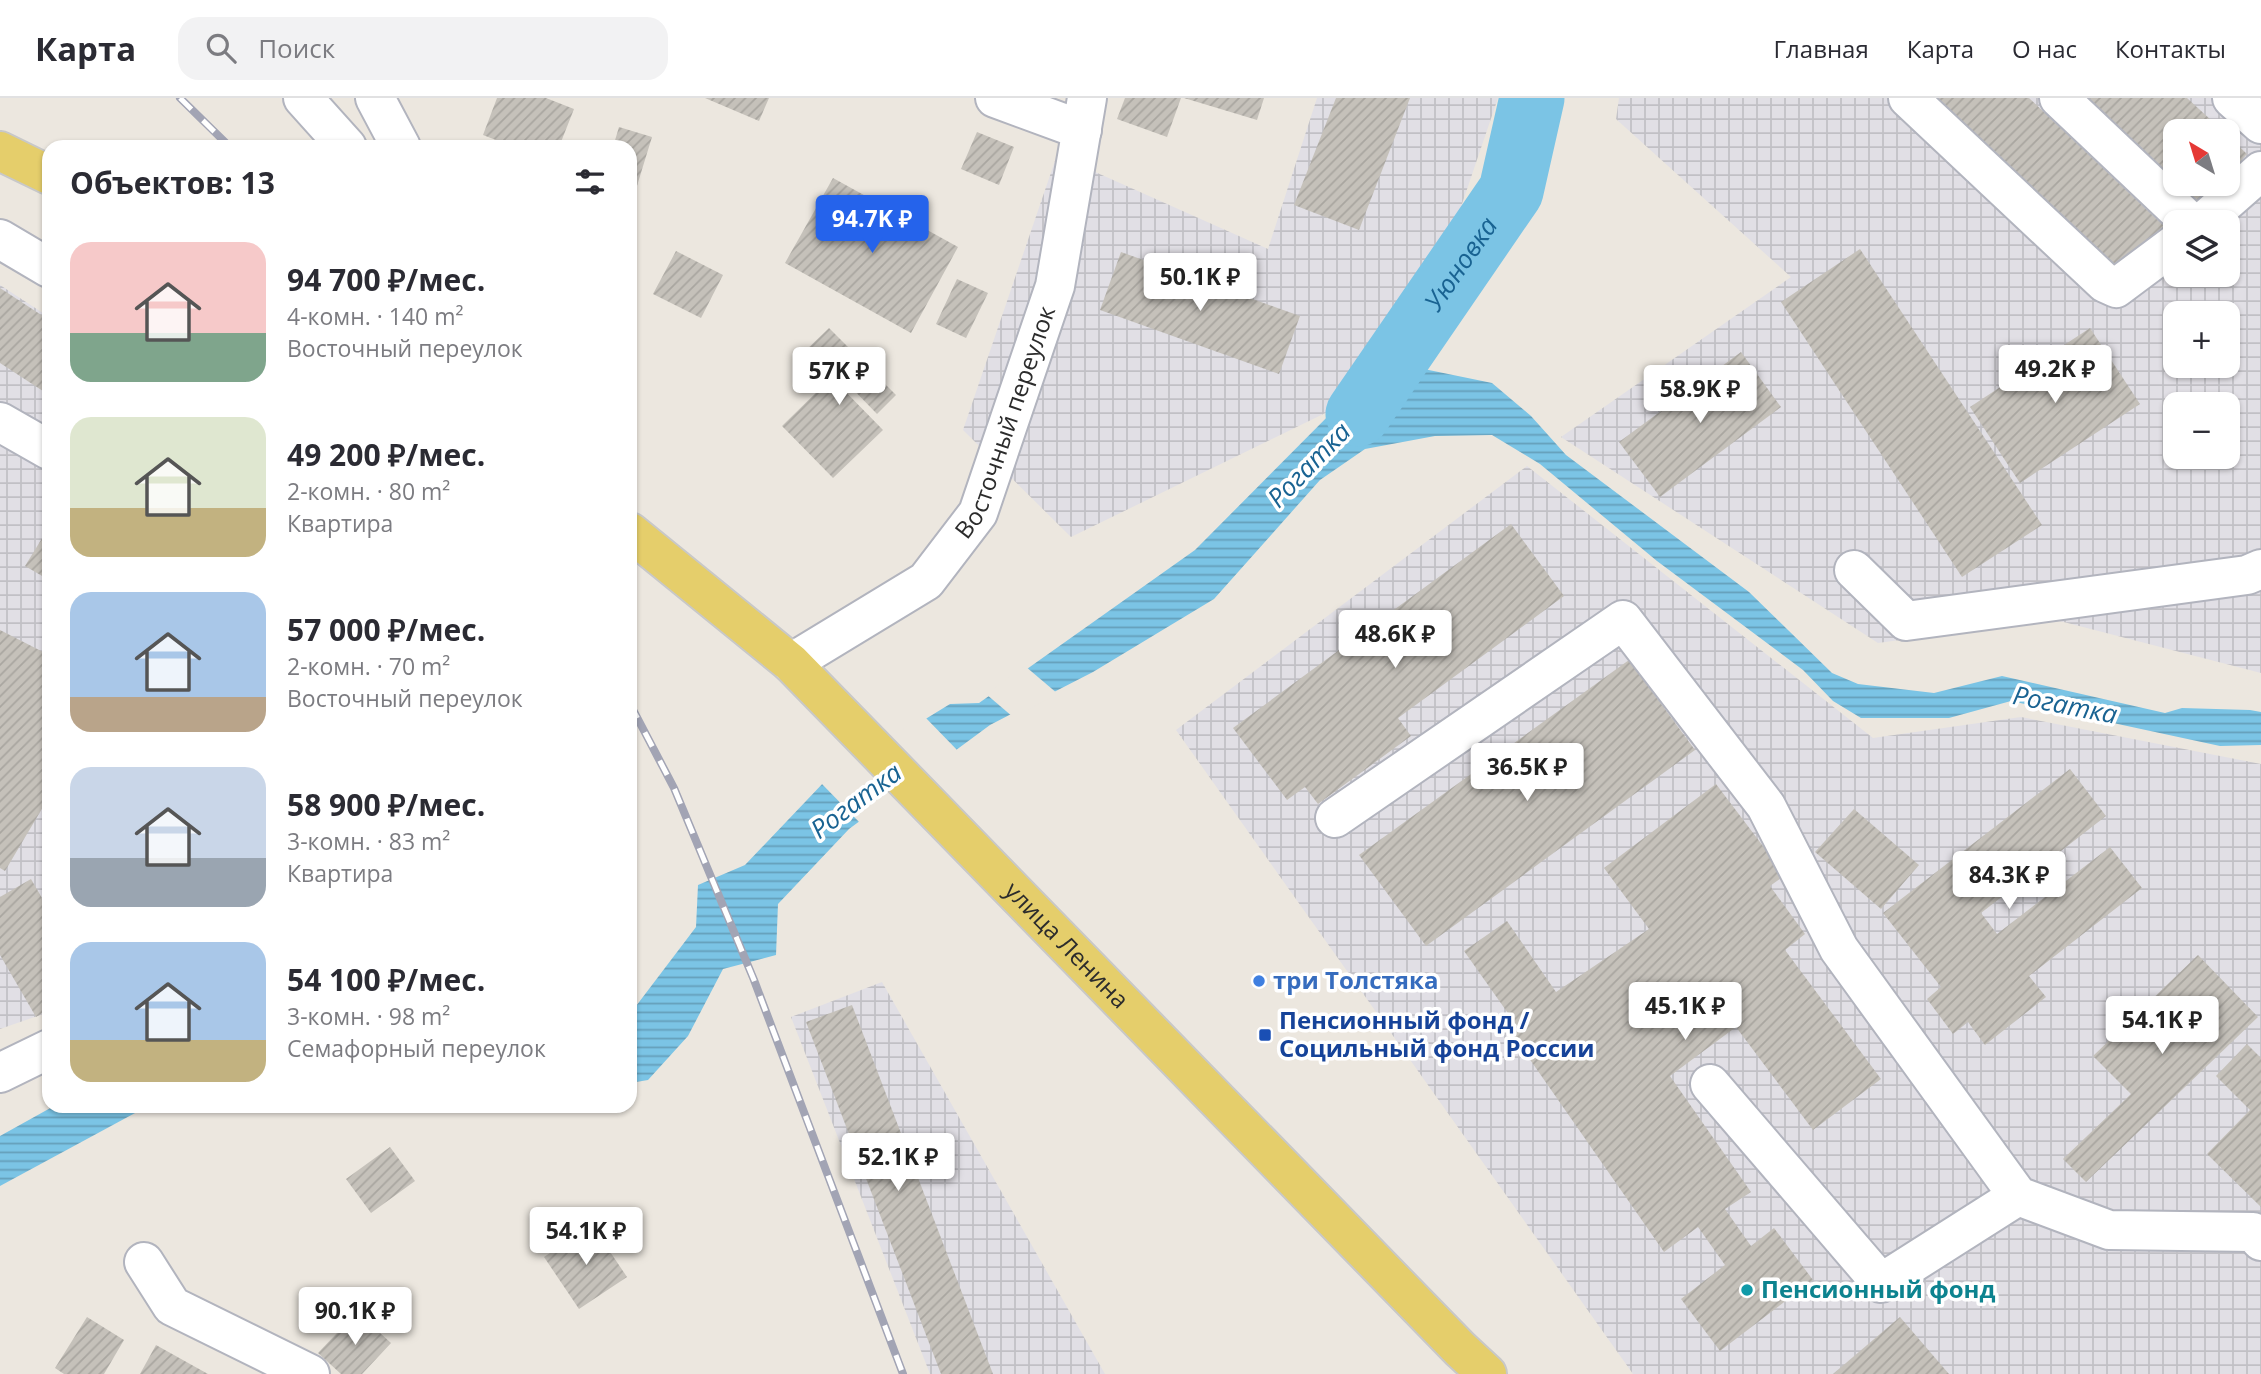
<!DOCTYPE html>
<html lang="ru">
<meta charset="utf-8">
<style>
body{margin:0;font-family:"Open Sans",sans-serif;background:#f2f2f3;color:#2b2b33;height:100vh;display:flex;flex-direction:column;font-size:26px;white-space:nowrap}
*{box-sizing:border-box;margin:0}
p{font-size:23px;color:#7c7c81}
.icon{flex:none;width:38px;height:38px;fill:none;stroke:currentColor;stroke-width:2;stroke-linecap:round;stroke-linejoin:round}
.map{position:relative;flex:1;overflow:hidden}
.side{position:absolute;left:42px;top:42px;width:595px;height:973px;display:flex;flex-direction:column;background:#fff;border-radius:21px;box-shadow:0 2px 5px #0004}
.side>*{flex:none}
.needle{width:46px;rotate:322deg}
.fabs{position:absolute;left:2163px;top:21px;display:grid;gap:14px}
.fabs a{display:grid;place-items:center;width:77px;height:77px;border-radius:14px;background:#fff;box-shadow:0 2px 5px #0004;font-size:35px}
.price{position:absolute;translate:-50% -60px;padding:0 16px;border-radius:7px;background:#fff;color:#222;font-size:23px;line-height:46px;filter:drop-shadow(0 2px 4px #0008)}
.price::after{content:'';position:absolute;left:50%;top:42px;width:21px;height:16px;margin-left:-10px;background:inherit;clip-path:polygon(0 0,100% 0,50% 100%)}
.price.active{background:#2563eb;color:#fff}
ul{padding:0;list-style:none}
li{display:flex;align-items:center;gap:21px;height:175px;padding:0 28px}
li span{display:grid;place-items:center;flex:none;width:196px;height:140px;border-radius:21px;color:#555}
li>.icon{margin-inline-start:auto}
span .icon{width:84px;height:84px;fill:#fffc;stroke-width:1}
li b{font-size:30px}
h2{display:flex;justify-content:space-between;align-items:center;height:84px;padding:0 28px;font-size:30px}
header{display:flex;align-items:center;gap:42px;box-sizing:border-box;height:98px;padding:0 35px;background:#fff;border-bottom:2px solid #e1e1e2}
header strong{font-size:33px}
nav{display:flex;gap:38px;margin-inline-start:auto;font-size:24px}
.search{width:490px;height:63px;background:#f2f2f3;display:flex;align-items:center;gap:18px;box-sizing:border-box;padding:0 24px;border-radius:21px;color:#7c7c81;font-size:26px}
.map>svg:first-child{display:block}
</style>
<header>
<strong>Карта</strong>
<div class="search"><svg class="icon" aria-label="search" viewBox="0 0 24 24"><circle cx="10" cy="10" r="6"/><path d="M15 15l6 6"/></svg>Поиск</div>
<nav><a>Главная</a><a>Карта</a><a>О нас</a><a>Контакты</a></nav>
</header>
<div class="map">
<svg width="2261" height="1276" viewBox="0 0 2261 1276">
<defs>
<pattern id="industrial-grid" width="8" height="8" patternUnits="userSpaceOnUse" patternTransform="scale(1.75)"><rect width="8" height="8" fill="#e1dfe5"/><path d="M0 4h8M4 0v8" fill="none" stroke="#c1c0c5"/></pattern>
<pattern id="water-rules" width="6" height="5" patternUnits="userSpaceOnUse" patternTransform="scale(1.75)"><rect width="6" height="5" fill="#7bc4e5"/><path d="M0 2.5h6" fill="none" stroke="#659fba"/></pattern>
<pattern id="building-hatch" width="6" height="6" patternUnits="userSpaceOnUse" patternTransform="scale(1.75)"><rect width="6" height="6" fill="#c5c1ba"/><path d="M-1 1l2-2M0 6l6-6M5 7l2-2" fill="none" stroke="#a9a6a0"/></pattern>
</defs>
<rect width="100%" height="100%" fill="#ece7df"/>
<g fill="url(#industrial-grid)" fill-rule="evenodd">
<polygon points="1317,0 1498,0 1446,153 1350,303 1071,439 963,332 1057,57 1268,151"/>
<path d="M1619,0H2261V575L2052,521L1878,545L1561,339L1791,179L1616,21ZM2175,33H2228V86H2175ZM2175,124H2228V177H2175ZM2175,215H2228V268H2175ZM2175,306H2228V359H2175Z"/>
<polygon points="0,187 49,219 49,914 0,931"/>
<polygon points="1527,368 1873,640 2021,619 2261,666 2261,1276 1633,1276 1176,632"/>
<polygon points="882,884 1105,1276 930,1276 791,919"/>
</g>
<g fill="url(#water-rules)">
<polygon points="1419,270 1492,285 1531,318 1566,357 1749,494 1832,575 1858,586 1934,595 2002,578 2165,615 2182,610 2250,612 2261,614 2261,647 2220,648 2011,603 1949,620 1861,620 1833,603 1803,572 1657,463 1540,366 1492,337 1435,338 1365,351 1320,382 1214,501 1093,574 990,627 849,731 778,806 776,857 723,871 688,938 648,982 630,985 630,916 696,829 698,787 745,767 826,682 950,606 979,605 1195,452 1364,282"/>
<polygon points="54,1008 148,1008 0,1088 0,1038"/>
</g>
<g fill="#ece7df">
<polygon points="1025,568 1058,596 1013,619 986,596"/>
<polygon points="924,618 959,654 861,726 820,684"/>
</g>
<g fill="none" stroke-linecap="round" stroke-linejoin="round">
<path stroke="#7bc4e5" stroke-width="65" id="s1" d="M1358,316L1511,93L1532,0"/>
</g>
<g fill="url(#building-hatch)">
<polygon points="497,0 546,0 574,11 559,49 514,49 483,37"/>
<polygon points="705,0 769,0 759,23"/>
<polygon points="1125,0 1181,0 1167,39 1117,21"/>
<polygon points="1184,0 1264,0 1257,22"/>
<polygon points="1336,0 1410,0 1359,132 1294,107"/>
<polygon points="1932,0 2029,0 2164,128 2119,176"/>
<polygon points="2088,0 2187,0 2223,33 2175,33 2175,82"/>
<polygon points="619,29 652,39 632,104 630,103 630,49 613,49"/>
<polygon points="977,34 1014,49 999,87 961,71"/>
<polygon points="2228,38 2247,56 2228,78"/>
<polygon points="833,80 958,149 911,235 785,165"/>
<polygon points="2179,86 2220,86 2201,106"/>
<polygon points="1860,151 2042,427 1962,479 1781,204"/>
<polygon points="676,153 723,177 701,220 653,196"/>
<polygon points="1121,154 1300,218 1279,276 1100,212"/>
<polygon points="957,181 988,195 966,240 936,226"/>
<polygon points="0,190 49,222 49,297 0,265"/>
<polygon points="829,230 896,297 877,316 841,279 836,284 883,332 833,380 782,328 831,280 804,254"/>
<polygon points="2090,230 2140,306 2020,385 1970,309"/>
<polygon points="1741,254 1781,309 1660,399 1619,344"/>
<polygon points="1511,426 1564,498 1398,620 1411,638 1318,706 1305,689 1287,702 1233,630"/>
<polygon points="49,429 49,482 25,468"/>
<polygon points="0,532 49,557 49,699 5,773 0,770"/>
<polygon points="1629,562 1695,652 1426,848 1359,757"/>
<polygon points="2070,671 2106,718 1981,815 1997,836 2110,749 2142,790 2029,878 2046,899 1985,947 1968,924 1953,936 1927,901 1941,889 1883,815"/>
<polygon points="1716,686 1785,777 1770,788 1805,836 1785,852 1881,981 1813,1032 1736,929 1670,978 1751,1094 1725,1111 1751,1148 1774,1130 1813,1182 1720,1253 1681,1201 1725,1167 1698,1129 1664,1154 1510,933 1517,928 1464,853 1507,823 1556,894 1649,831 1604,770"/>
<polygon points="1854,711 1919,767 1881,811 1815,754"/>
<polygon points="31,781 49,812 49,911 36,919 0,857 0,799"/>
<polygon points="2198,857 2258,919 2086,1084 2063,1061 2131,996 2093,958"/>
<polygon points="852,907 993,1276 941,1276 806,924"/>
<polygon points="2247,946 2261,960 2261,1109 2207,1056 2250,1012 2216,978"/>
<polygon points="390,1049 415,1083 371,1115 346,1081"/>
<polygon points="592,1127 627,1179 579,1211 544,1159"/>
<polygon points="357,1214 391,1245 362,1276 341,1276 318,1255"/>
<polygon points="87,1219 124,1242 104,1276 64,1276 55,1270"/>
<polygon points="1900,1219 1949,1276 1833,1276"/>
<polygon points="156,1247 208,1276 140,1276"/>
</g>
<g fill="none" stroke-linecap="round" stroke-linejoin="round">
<g stroke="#b2b4be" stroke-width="42">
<g id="minor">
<polyline points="303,0 347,49"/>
<polyline points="375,0 401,49"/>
<polyline points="995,0 1082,32"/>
<polyline points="1908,0 2105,185 2116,190 2175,146"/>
<polyline points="2059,0 2190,124"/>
<polyline points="2232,0 2261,26"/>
<polyline points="2203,124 2261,73"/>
<polyline points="0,141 49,170"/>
<polyline points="0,324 49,352"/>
<polyline points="1854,472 1906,523 2247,477 2261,471"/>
<path id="s2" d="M791,565L926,483L978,415L1055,188L1087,0"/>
<polyline points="1335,720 1623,522 1766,708 1839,851 2018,1098 2109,1132 2253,1134 2261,1143"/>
<polyline points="0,975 49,951"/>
<polyline points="1710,986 1881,1185 2018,1098"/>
<polyline points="144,1164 172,1208 310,1276"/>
</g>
</g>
<g stroke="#c8c8c8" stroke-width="42">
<g id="major">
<polyline points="0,53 49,77"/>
<path id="s3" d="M630,434L791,565L1460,1251L1487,1276"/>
</g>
</g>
<use href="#minor" stroke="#fff" stroke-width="38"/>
<use href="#major" stroke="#e5ce6b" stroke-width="38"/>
<g stroke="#a2a4b4" stroke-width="8">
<g id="rail">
<polyline points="180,0 230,49"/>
<polyline points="630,606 674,690 754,882 903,1276"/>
</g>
</g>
<use href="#rail" stroke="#fff" stroke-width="5" stroke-dasharray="16" stroke-linecap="butt"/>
</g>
<circle fill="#3f7fe0" stroke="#fff" stroke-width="2.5" cx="1259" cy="883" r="7"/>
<rect fill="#1a4fb4" stroke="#fff" stroke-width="2.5" x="1258" y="930" width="14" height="14" rx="3.5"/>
<circle fill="#0f9aa8" stroke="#fff" stroke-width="2.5" cx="1747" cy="1192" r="7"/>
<g text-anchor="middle" stroke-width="7" stroke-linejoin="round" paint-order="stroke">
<g font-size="24" fill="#2c2c2c" stroke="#fff">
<text dy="8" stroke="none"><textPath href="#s2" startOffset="338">Восточный переулок</textPath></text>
<text dy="8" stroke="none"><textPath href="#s3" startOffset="602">улица Ленина</textPath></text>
</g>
<g font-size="24" font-weight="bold" fill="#366cbe" stroke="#fff" text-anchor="start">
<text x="1273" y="891">три Толстяка</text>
</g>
<g font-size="24" font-weight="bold" fill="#164399" stroke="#fff" text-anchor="start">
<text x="1279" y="931">Пенсионный фонд /<tspan x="1279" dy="28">Социльный фонд России</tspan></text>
</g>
<g font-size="24" font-weight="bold" fill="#0d838f" stroke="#fff" text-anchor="start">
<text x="1761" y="1200">Пенсионный фонд</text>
</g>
<g font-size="26" font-style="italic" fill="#196392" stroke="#fff">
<text dy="9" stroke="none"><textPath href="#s1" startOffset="182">Уюновка</textPath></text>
<text transform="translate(1309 367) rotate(-46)" y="9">Рогатка</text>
<text transform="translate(2065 607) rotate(11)" y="9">Рогатка</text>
<text transform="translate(856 703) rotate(-37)" y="9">Рогатка</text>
</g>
</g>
</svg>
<div class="fabs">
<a><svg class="needle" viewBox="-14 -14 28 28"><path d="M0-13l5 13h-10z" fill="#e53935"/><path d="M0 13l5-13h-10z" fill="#7c7c81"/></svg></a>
<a><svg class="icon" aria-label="layers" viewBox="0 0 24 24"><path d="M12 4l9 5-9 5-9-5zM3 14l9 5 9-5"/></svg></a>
<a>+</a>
<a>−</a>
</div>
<b class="price active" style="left:872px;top:157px">94.7K ₽</b>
<b class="price" style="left:1200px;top:215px">50.1K ₽</b>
<b class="price" style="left:2055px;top:307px">49.2K ₽</b>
<b class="price" style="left:839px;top:309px">57K ₽</b>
<b class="price" style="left:1700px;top:327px">58.9K ₽</b>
<b class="price" style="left:1395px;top:572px">48.6K ₽</b>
<b class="price" style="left:1527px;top:705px">36.5K ₽</b>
<b class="price" style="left:2009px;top:813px">84.3K ₽</b>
<b class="price" style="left:1685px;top:944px">45.1K ₽</b>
<b class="price" style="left:2162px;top:958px">54.1K ₽</b>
<b class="price" style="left:898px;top:1095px">52.1K ₽</b>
<b class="price" style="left:586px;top:1169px">54.1K ₽</b>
<b class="price" style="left:355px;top:1249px">90.1K ₽</b>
<section class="side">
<h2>Объектов: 13<svg class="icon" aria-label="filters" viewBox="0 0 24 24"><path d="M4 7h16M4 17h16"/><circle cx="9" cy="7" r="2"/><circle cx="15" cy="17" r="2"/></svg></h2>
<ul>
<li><span style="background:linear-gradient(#f6c9c9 65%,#7fa58c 0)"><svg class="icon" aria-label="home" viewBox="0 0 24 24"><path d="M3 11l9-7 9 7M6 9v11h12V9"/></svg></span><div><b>94 700 ₽/мес.</b><p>4-комн. · 140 m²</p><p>Восточный переулок</p></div></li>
<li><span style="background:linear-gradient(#dfe7d0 65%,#c2b280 0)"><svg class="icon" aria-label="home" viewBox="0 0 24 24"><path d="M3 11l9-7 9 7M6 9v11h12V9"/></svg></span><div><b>49 200 ₽/мес.</b><p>2-комн. · 80 m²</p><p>Квартира</p></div></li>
<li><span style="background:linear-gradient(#a9c7e8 75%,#b9a48a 0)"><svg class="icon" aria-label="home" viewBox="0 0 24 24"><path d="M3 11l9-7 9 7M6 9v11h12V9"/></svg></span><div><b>57 000 ₽/мес.</b><p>2-комн. · 70 m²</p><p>Восточный переулок</p></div></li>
<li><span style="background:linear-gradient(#c9d6e8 65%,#9aa5b1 0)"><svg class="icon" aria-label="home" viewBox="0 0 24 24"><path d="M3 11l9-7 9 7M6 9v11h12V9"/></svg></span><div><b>58 900 ₽/мес.</b><p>3-комн. · 83 m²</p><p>Квартира</p></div></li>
<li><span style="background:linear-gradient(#a9c7e8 70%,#c2b280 0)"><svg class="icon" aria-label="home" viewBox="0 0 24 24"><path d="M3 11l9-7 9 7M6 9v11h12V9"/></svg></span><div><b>54 100 ₽/мес.</b><p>3-комн. · 98 m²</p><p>Семафорный переулок</p></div></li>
</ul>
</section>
</div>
